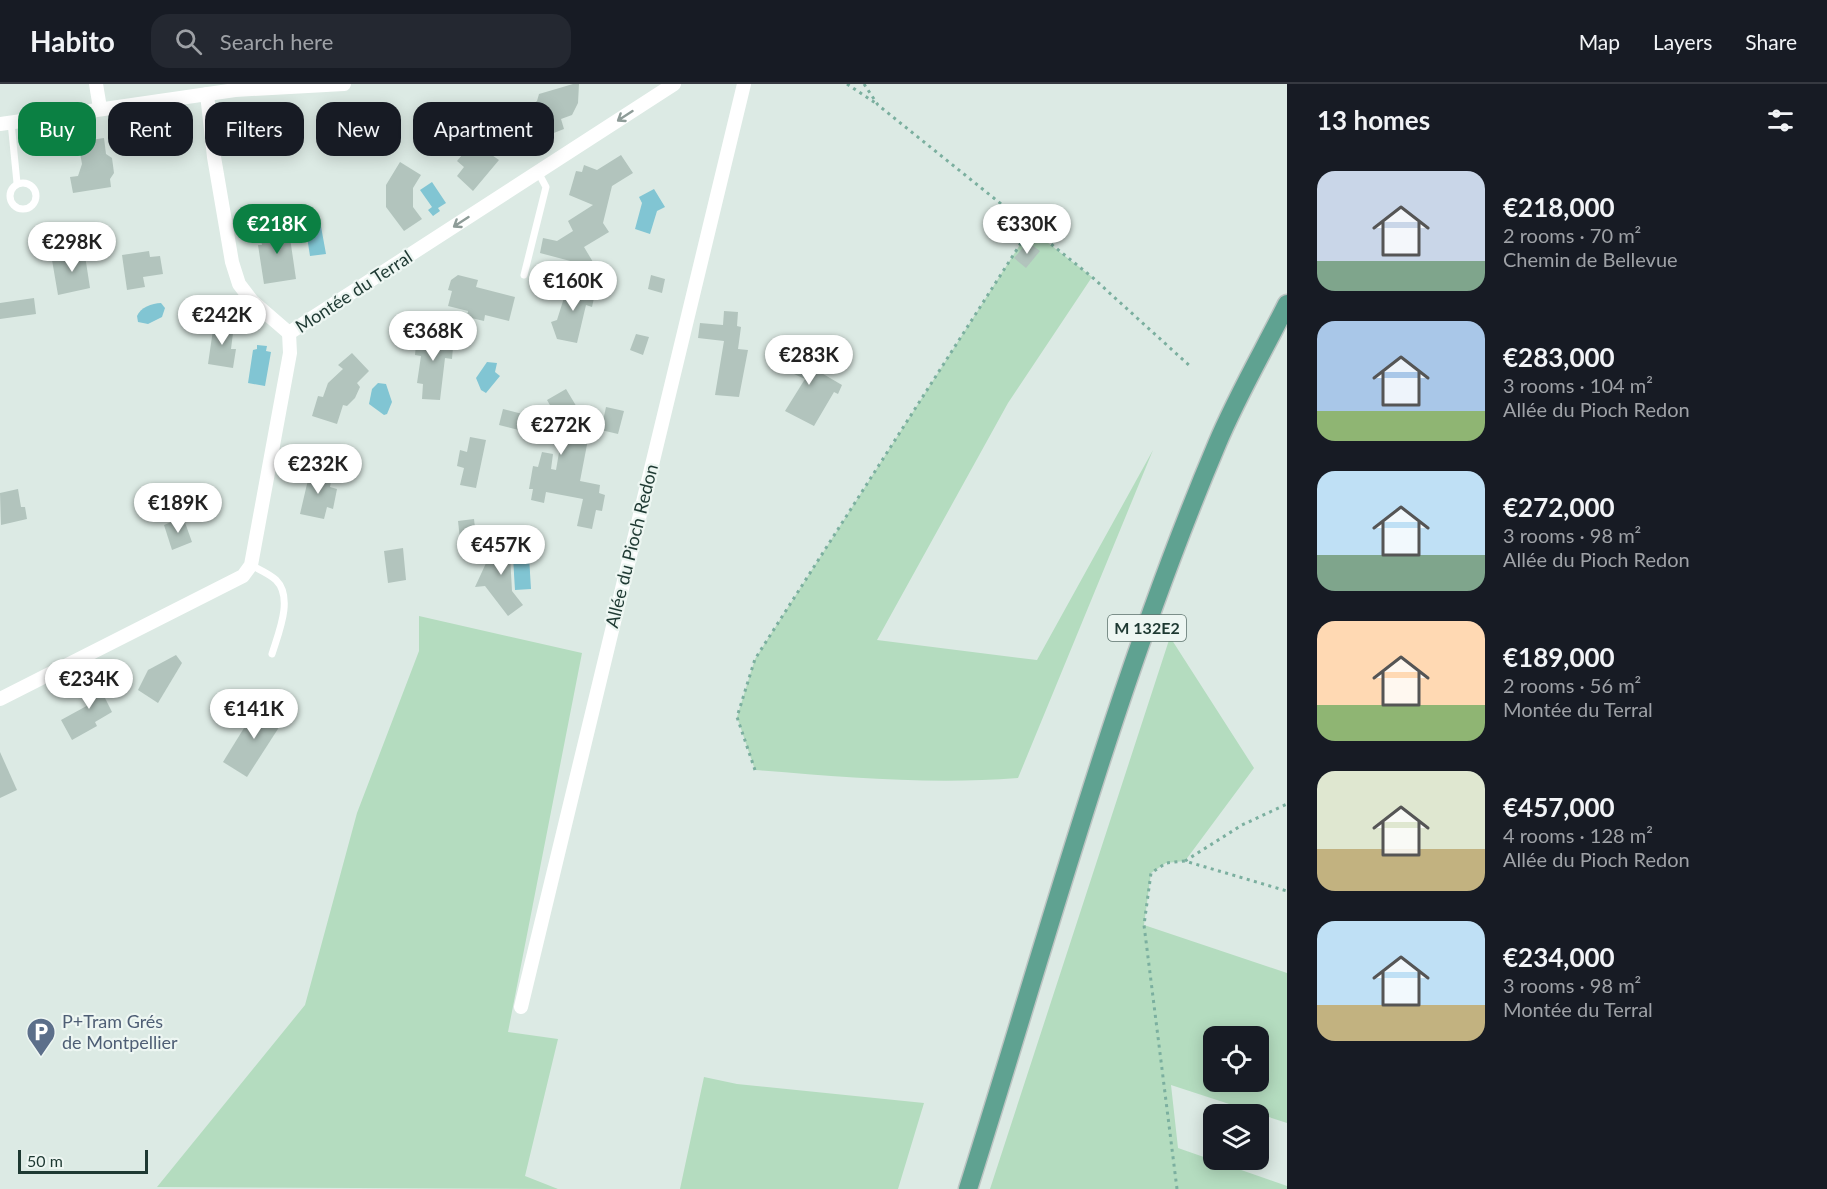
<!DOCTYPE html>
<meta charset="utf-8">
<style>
body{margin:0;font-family:Lato,sans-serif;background:#242831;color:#f1f3f6;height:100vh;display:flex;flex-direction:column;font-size:22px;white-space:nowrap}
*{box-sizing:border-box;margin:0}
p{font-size:20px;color:#9ea1a6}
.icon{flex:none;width:33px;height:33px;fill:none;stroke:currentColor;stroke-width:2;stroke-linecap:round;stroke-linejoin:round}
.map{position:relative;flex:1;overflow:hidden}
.drawer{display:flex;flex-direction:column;background:#171b24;width:540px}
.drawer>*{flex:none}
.guide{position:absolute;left:18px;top:18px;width:570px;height:54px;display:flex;gap:12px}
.fabs{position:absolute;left:1203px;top:942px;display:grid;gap:12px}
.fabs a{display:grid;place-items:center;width:66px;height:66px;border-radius:12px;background:#171b24;box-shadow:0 3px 15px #0003;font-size:30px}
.scale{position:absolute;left:18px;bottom:15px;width:130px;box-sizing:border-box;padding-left:6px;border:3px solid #1e3932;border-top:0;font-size:16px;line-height:21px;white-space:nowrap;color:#1e3932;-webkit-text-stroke:4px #edf6f2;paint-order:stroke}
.price{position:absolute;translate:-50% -51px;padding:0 14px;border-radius:21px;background:#fff;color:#222;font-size:20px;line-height:39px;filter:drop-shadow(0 2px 3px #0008)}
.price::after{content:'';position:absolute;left:50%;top:36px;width:18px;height:14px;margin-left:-9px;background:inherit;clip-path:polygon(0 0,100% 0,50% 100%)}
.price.active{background:#0b8043;color:#fff}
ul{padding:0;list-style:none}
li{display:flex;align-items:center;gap:18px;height:150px;padding:0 30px}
li span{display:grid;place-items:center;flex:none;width:168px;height:120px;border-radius:18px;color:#555}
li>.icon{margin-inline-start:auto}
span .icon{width:72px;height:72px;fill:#fffc;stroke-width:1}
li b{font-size:26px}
h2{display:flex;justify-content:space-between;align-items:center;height:72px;padding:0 30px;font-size:26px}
.tag{padding:0 21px;border-radius:18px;background:#171b24;box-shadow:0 3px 15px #0003;font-size:21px;line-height:54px}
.tag.active{background:#0b8043;color:#fff}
header{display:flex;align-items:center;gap:36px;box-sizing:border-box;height:84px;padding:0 30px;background:#171b24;border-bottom:2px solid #363941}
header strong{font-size:28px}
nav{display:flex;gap:33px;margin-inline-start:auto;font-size:21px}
.search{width:420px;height:54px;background:#242831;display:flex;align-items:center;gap:15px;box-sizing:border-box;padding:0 21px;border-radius:18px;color:#9ea1a6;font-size:22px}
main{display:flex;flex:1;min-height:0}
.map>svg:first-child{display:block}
</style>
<header>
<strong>Habito</strong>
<div class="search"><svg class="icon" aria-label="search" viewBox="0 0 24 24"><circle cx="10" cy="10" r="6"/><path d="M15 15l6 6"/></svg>Search here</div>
<nav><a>Map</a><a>Layers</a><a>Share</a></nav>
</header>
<main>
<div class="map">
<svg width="1287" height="1105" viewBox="0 0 1287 1105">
<rect width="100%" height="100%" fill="#dceae4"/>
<g fill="#b4dcbf" fill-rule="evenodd">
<path d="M1030,145L1092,193L1008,319L877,556L1037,576L1153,366L1018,694C930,701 843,693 755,686L737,633L755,575Z"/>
<polygon points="419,532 582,569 508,948 558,955 525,1092 558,1105 157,1103 305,921 357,729 419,567"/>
<path d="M1170,553L1254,684L1185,777L1166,779L1151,789L1144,841L1287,889V1039L1171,1001L1178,1064L1287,1102V1105H990ZM1258,952V998H1214V952Z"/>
<polygon points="704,993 737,1000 924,1019 898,1105 680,1105"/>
</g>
<g fill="#81c5d3">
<polygon points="432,98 446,119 438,124 440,127 433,132 428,126 432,123 420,106"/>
<polygon points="654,105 665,123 657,127 650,150 635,145 642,119 639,113"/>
<polygon points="315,133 316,137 320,137 326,170 310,172 305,140 309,139 308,134"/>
<path d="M161,219L165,224L162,233L148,240L138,238L137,232C140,224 152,219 161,219Z"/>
<polygon points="257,261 267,262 266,267 271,268 265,302 248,299 253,266 257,265"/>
<polygon points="487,278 497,279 495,288 500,292 486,309 481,306 476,294"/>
<polygon points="378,299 386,300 392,318 387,330 384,331 369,320 372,305"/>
<polygon points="529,472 531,505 515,506 513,473"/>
</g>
<g fill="#b2c4bd">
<polygon points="573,0 579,0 578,19 572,31 561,35 564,45 541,54 535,38 525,27 537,17 539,10"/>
<polygon points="104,54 106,70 112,74 114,89 110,95 111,103 73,109 70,93 78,92 82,80 78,58"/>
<polygon points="473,58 499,76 473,107 457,92 464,83 457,77"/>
<polygon points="621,71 633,89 612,102 603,139 609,148 584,163 593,178 571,189 574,178 540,169 543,154 557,157 573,147 568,137 593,121 569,111 576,87 582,88 584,81 597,86"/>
<polygon points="400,78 421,91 413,104 413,123 422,135 404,147 386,123 386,101"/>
<polygon points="288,140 296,195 264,200 258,161 262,161 259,145"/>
<polygon points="1028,158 1040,167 1026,184 1014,174"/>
<polygon points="84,165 90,204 58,211 52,176 72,173 71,166"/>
<polygon points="149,167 150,173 160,172 163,190 143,193 145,203 127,206 122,171"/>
<polygon points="458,191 478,196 476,203 515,213 509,237 485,231 484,237 467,233 468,227 448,222 452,207 448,206 451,196"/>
<polygon points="651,191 665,195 662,209 648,205"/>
<polygon points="569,198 596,205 592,223 586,221 577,259 557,255 551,238 557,236"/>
<polygon points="34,214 36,230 0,235 0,219"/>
<polygon points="724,227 738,228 737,242 741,243 738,265 748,266 739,313 715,311 724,257 698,254 700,239 723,241"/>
<polygon points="214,239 234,241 231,265 236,265 233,284 208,280"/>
<polygon points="417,248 454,251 452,275 445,274 440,316 422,315 423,300 417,299 421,272 415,271"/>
<polygon points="636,250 649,253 643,271 630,266"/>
<polygon points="796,257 814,263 806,280 842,301 838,310 834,308 814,342 785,327 805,295 783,285"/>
<polygon points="352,269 369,287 357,299 360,303 355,314 347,322 343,321 337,340 312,332 318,312 323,313 328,299 343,285 338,281"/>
<polygon points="566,305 590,345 580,397 600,401 599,409 605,411 602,427 596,426 592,445 577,442 583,415 546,408 544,419 531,416 533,405 529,405 533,382 538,383 542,368 553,370 551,385 556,386 561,357 499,341 503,325 561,340 547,316"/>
<polygon points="606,323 624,327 618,350 601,346"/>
<polygon points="470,353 486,356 476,404 460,401 464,384 457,382 460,366 467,368"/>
<polygon points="311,383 324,386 323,390 332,392 330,403 337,405 333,425 327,423 324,435 300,430"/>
<polygon points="18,405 21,423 25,423 27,435 1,441 0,409"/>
<polygon points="183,433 192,458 172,466 164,441"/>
<polygon points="474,435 476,453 460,455 458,437"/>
<polygon points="499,451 515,455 510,471 512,507 523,521 508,532 485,502 475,503"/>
<polygon points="403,464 406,496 388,499 384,467"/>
<polygon points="176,571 182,579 158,619 138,606 148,586"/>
<polygon points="99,591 108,607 103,610 112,628 95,638 97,642 72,656 61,636 92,619 82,600"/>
<polygon points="260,618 285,634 247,693 223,678"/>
<polygon points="0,668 17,706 0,714"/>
</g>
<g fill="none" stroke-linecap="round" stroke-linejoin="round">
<g stroke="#bcc4c2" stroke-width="21">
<path id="primary" d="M968,1105C1047,856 1115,601 1217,360C1237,312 1264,266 1287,220"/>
</g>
<g stroke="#7baf9f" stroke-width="3" stroke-dasharray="3 4.5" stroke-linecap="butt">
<polyline points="847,0 877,20"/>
<polyline points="864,0 878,21 1092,193 1191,283"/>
<polyline points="755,686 737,633 755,575 1030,145"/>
<polyline points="1185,777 1242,741 1287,720"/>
<polyline points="1177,1105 1144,841 1151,789 1166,779 1185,777 1287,807"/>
</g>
<g stroke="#fff" stroke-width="7">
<polyline points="11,38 17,99"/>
<circle cx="23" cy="112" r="13"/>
<polyline points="524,191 546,103 538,88"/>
<path d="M251,481C258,485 270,490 276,496C294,514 278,550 272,570"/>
</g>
<g stroke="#fff" stroke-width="14">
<polyline points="96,0 100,24"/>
<polyline points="207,10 214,73 232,178 239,200 252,217 289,249"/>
<polyline points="0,40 235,6 344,0"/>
<polyline points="289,249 674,0"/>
<polyline points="0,615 243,492 251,481 290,269 289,249"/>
<polyline points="521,923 744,0"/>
</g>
<use href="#primary" stroke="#5fa291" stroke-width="18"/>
</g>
<defs><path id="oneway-shaft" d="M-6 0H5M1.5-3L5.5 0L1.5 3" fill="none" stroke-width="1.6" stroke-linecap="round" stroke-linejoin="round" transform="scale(1.5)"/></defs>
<g stroke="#8e9c98">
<use href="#oneway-shaft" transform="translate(625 32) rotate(147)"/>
<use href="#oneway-shaft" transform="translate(461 138) rotate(147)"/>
</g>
<defs>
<g id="parking-pin" transform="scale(1.5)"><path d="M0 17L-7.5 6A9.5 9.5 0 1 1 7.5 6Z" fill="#5c6f8a" stroke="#edf6f2"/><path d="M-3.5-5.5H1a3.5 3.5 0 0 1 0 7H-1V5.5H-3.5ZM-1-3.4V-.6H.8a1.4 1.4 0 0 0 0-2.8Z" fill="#fff"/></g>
</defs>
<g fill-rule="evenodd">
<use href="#parking-pin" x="41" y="948"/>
</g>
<g text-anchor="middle" stroke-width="4.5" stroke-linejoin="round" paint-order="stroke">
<rect fill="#edf6f2" stroke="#5c726c" stroke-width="1.5" x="1108" y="531" width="78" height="26" rx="4.5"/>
<g font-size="16" font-weight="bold" fill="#1e3932">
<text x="1147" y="550">M 132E2</text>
</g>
<g font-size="18" fill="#1e3932" stroke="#edf6f2">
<text transform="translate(354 208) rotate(-33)" y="6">Montée du Terral</text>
<text transform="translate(632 462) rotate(-76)" y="6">Allée du Pioch Redon</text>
</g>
<g font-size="18" fill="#4e5e75" stroke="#edf6f2" text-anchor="start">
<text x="62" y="944">P+Tram Grés<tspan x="62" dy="21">de Montpellier</tspan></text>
</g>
</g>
</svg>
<div class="fabs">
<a><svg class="icon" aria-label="locate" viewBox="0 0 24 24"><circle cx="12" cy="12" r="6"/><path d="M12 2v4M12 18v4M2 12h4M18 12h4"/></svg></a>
<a><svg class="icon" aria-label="layers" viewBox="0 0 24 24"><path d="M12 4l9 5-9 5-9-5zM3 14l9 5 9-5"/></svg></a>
</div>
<div class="scale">50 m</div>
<b class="price active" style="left:277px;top:171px">€218K</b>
<b class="price" style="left:1027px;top:171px">€330K</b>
<b class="price" style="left:72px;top:189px">€298K</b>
<b class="price" style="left:573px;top:228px">€160K</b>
<b class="price" style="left:222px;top:262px">€242K</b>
<b class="price" style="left:433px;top:278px">€368K</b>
<b class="price" style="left:809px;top:302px">€283K</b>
<b class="price" style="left:561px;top:372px">€272K</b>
<b class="price" style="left:318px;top:411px">€232K</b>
<b class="price" style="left:178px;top:450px">€189K</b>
<b class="price" style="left:501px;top:492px">€457K</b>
<b class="price" style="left:89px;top:626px">€234K</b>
<b class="price" style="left:254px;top:656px">€141K</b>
<div class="guide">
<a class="tag active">Buy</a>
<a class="tag">Rent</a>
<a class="tag">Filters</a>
<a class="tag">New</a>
<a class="tag">Apartment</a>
</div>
</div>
<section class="drawer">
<h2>13 homes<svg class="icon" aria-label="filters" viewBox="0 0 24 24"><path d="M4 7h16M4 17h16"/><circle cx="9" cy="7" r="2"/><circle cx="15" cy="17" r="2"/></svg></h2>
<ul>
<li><span style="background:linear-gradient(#c9d6e8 75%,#7fa58c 0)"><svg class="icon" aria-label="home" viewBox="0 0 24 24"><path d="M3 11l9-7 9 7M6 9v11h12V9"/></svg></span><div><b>€218,000</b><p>2 rooms · 70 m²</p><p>Chemin de Bellevue</p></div></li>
<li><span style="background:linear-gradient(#a9c7e8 75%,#8fb573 0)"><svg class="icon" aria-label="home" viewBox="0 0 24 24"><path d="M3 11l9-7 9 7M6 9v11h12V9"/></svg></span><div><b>€283,000</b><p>3 rooms · 104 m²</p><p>Allée du Pioch Redon</p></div></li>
<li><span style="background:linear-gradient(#bfe0f5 70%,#7fa58c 0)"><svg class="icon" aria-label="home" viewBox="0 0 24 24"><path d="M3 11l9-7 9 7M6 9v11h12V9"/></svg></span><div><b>€272,000</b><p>3 rooms · 98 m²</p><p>Allée du Pioch Redon</p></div></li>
<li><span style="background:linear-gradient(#ffd9b3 70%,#8fb573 0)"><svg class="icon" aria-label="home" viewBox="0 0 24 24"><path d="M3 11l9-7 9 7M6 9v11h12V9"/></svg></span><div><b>€189,000</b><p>2 rooms · 56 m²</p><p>Montée du Terral</p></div></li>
<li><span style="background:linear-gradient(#dfe7d0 65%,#c2b280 0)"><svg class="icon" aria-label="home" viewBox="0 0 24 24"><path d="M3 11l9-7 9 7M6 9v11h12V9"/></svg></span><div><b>€457,000</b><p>4 rooms · 128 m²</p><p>Allée du Pioch Redon</p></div></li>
<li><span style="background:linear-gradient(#bfe0f5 70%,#c2b280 0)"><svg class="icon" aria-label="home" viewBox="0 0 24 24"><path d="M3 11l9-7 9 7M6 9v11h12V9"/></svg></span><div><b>€234,000</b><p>3 rooms · 98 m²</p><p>Montée du Terral</p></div></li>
</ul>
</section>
</main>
